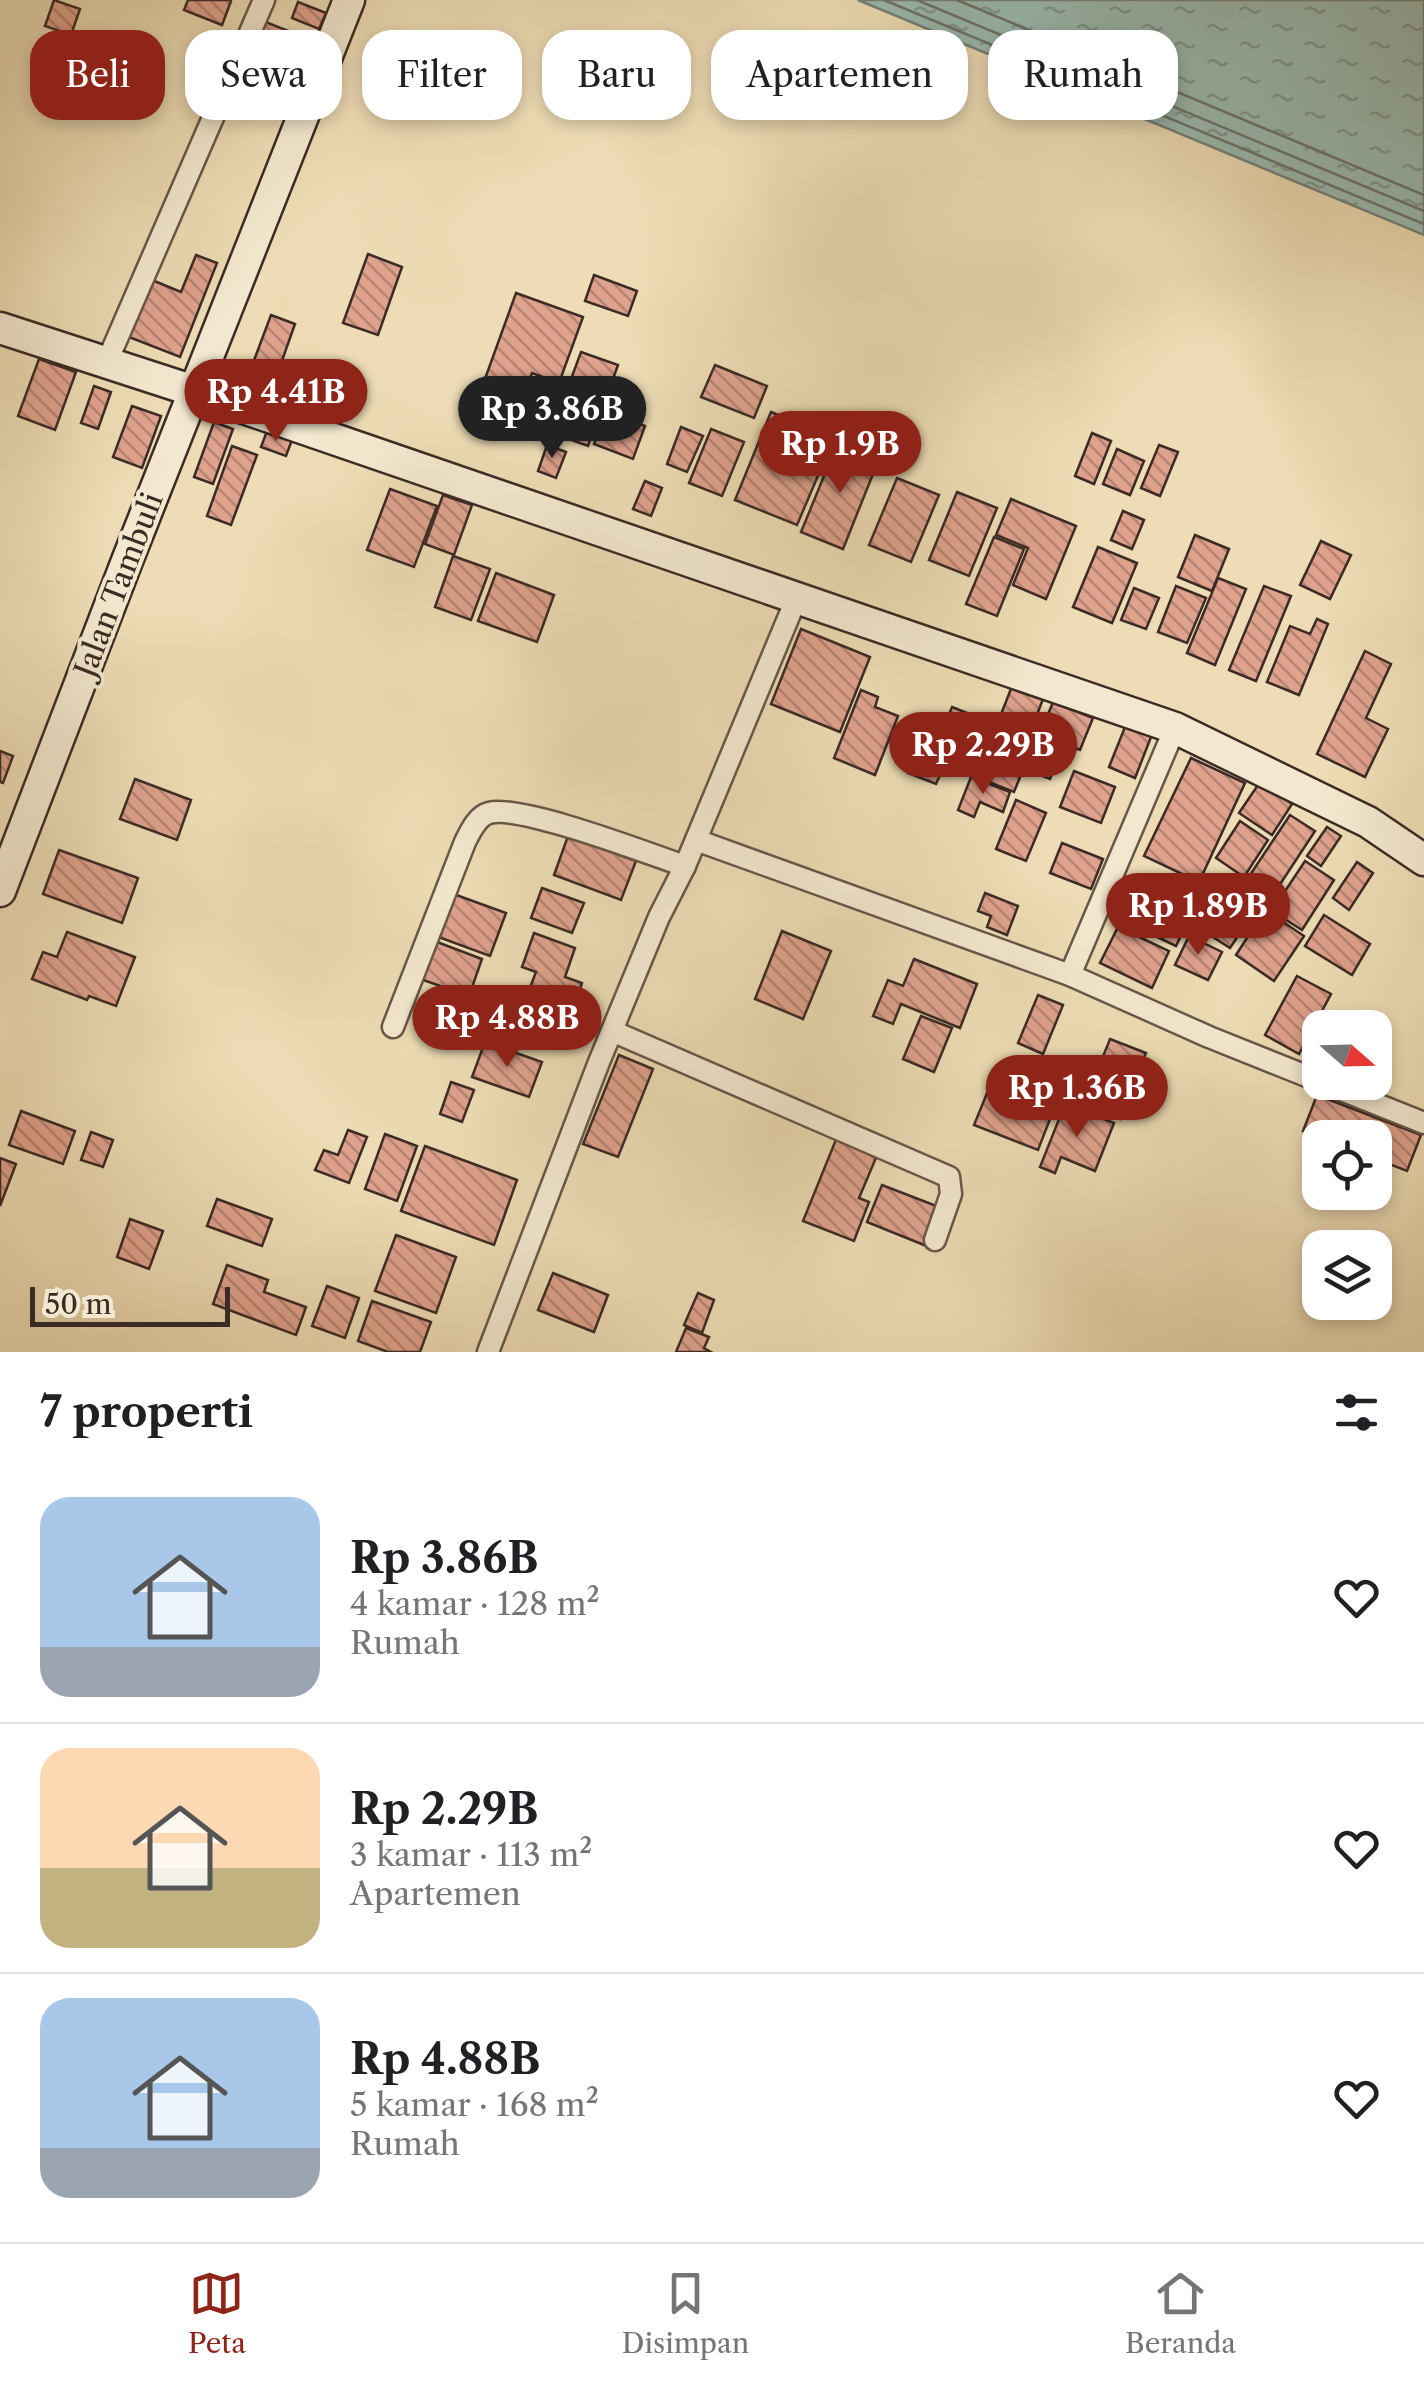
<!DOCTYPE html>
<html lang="id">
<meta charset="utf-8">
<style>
body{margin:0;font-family:"Libre Caslon Text",serif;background:#f2f2f2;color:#202124;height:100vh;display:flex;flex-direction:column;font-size:38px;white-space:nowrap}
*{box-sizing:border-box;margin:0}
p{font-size:32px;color:#757577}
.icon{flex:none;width:55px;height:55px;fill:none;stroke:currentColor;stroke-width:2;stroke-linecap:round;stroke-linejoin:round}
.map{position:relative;height:1352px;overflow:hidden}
.drawer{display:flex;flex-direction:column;background:#fff;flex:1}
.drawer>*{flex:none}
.top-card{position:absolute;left:30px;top:30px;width:1365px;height:90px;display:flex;gap:20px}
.needle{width:65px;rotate:110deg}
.controls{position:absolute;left:1302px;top:1010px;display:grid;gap:20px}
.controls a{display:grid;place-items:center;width:90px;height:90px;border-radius:20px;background:#fff;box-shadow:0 5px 15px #0003;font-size:50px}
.scale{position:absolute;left:30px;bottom:25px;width:200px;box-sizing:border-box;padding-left:10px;border:5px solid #3b2b24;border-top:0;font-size:28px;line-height:35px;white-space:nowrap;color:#3b2b24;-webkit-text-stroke:8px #f3e8cf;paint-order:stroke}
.price{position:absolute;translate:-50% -85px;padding:0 22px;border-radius:35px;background:#8f2418;color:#fff;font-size:32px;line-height:65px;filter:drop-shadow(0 2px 5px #0008)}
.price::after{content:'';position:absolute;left:50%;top:60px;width:30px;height:22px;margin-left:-15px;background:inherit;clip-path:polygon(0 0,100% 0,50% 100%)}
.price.selected{background:#222;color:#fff}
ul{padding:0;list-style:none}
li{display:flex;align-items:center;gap:30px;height:250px;padding:0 40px}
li+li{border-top:2px solid #e0e0e0}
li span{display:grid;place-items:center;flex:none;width:280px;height:200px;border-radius:30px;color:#555}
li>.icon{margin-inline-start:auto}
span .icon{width:120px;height:120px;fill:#fffc;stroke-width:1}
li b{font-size:42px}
h2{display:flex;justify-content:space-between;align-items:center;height:120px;padding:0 40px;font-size:42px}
.tag{padding:0 35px;border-radius:30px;background:#fff;box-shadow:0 5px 15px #0003;font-size:35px;line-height:90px}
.tag.selected{background:#8f2418;color:#fff}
.menu{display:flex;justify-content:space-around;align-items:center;height:140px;border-top:2px solid #e0e0e0;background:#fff;font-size:28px;color:#757577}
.menu a{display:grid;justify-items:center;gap:5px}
.menu .selected{color:#8f2418}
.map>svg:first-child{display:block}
</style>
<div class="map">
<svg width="1424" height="1352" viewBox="0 0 1424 1352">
<defs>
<pattern id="water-ripples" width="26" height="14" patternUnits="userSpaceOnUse" patternTransform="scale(2.5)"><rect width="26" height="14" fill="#99bbb2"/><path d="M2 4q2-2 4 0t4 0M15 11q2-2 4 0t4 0" fill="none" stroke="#7e9891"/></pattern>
<pattern id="building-back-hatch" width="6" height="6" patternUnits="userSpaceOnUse" patternTransform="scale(2.5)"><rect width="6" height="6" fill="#dfa28d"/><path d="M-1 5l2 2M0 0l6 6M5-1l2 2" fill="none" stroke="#b68473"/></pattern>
</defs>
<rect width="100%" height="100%" fill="#eddcb5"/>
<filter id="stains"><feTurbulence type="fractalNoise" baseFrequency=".002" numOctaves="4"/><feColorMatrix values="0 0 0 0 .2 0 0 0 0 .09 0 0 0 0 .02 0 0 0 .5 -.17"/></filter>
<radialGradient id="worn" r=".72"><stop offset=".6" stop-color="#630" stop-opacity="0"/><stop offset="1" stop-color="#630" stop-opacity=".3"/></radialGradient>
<polygon fill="url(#water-ripples)" stroke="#738179" stroke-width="2.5" points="858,0 1424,0 1424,235"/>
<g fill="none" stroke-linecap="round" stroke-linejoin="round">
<g stroke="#6a736b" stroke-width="2.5">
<polyline points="884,0 1424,224"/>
<polyline points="917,0 1424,211"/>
<polyline points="957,0 1424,195"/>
</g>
</g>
<g fill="url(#building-back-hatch)" stroke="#3b2b24" stroke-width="2.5">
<polygon points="54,0 80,9 71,35 45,26"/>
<polygon points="188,0 230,0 231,1 222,25 184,10"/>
<polygon points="298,2 326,13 319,29 292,18"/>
<polygon points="263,21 301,36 292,57 255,42"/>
<polygon points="99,88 116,94 110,112 92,105"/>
<polygon points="368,254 402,267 378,335 343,323"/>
<polygon points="196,255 217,263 180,357 129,337 152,280 181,292"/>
<polygon points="594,275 637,291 628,316 585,301"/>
<polygon points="516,293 583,317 559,383 532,373 512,426 473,412"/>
<polygon points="271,315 295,324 278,372 253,363"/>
<polygon points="581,352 618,365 608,393 571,379"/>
<polygon points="39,359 76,372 55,430 18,416"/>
<polygon points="715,365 767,386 754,418 701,397"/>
<polygon points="94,386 111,392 98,429 81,423"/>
<polygon points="568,389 604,402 588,446 552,433"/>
<polygon points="132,406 161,416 142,468 113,457"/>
<polygon points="606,412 645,426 633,459 594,444"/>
<polygon points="771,412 834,438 797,525 735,500"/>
<polygon points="214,422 233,429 213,484 194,477"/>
<polygon points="681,427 703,436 687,472 667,464"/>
<polygon points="711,429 744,442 722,496 689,483"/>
<polygon points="267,431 292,440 286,456 261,447"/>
<polygon points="1092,433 1111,441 1094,484 1075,476"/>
<polygon points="838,442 879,459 843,549 801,532"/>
<polygon points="547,445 566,452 556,478 538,471"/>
<polygon points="1159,445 1178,452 1160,496 1141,488"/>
<polygon points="232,446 257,455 231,525 207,516"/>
<polygon points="1117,449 1144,461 1130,495 1103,484"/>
<polygon points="897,478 939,495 911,562 869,545"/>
<polygon points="645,481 662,488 651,516 633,509"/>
<polygon points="390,489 437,506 414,567 367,550"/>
<polygon points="957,492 997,508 969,576 929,560"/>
<polygon points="443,495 472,505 454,555 425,544"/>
<polygon points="1011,499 1076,526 1046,599 1013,585 1028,548 996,535"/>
<polygon points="1123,511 1144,520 1132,549 1111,540"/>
<polygon points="1195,535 1229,549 1212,591 1178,577"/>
<polygon points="994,537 1024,549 997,616 966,604"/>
<polygon points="1321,541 1351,555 1330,599 1300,585"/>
<polygon points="1098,547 1137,563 1112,623 1073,607"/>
<polygon points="453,556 490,569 471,620 435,607"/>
<polygon points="496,573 554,595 537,642 478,621"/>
<polygon points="1218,578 1246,589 1215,665 1187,653"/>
<polygon points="1176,586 1206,598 1187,643 1158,632"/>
<polygon points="1264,586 1291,596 1256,681 1229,670"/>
<polygon points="1134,588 1159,598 1146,629 1121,620"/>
<polygon points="1317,619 1328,624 1299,695 1267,682 1290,626 1310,634"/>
<polygon points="801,629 870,657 840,732 771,704"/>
<polygon points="1365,651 1391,664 1366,718 1388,729 1365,777 1317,754"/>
<polygon points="1014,681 1045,694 1031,730 1000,717"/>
<polygon points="861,690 878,697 875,707 898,716 875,775 834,758"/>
<polygon points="1053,702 1093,718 1080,750 1064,744 1050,779 1026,770"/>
<polygon points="952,707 977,717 956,768 945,764 936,784 908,773 919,745 934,751"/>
<polygon points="1127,722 1153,732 1135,778 1109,767"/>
<polygon points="997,725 1035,740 1014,792 976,777"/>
<polygon points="0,751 13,756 3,783 0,782"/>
<polygon points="1191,758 1245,783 1199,882 1144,856"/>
<polygon points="1074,771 1115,787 1101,823 1060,807"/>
<polygon points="971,777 1010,792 1003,812 980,802 974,817 958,810"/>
<polygon points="135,779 191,800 177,840 120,819"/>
<polygon points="1260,782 1292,804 1272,835 1239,813"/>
<polygon points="1016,800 1046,813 1026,861 996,849"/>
<polygon points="1290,815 1315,831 1275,892 1250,875"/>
<polygon points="1240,821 1268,840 1244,877 1216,858"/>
<polygon points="1327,827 1341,836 1321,866 1307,856"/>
<polygon points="568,836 636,861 621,900 554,875"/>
<polygon points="1062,843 1103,859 1091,889 1050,873"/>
<polygon points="59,850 138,878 122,923 43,894"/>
<polygon points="1305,861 1334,880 1302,930 1272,911"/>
<polygon points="1357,862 1373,873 1349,910 1333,898"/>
<polygon points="1141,878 1196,905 1176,946 1121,920"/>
<polygon points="1228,882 1260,903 1245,927 1213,905"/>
<polygon points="542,888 584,903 572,933 531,918"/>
<polygon points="448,892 506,913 490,956 433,935"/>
<polygon points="985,893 1018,906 1007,935 987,927 991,916 978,911"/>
<polygon points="1265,910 1304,936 1274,981 1236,955"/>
<polygon points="1214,912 1242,930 1230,948 1202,930"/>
<polygon points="1324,915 1370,944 1352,975 1305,946"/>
<polygon points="1118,927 1169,951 1152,988 1100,963"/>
<polygon points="782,931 831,951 803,1019 755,999"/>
<polygon points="67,932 135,957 116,1006 89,996 87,1000 32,979 43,952 57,957"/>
<polygon points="534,933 575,948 565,977 582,983 578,995 590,1000 585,1013 573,1008 571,1014 526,998 536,972 522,967"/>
<polygon points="1189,936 1222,952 1208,980 1175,965"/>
<polygon points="437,942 482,959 469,996 423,980"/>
<polygon points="914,959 977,984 960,1028 901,1004 893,1024 873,1016 888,980 903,986"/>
<polygon points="1297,976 1331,994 1299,1054 1265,1035"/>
<polygon points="1038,995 1063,1005 1043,1054 1018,1043"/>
<polygon points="921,1016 952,1028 934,1072 903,1059"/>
<polygon points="1110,1039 1146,1053 1120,1119 1084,1104"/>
<polygon points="485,1042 542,1062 529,1097 472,1077"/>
<polygon points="619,1055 653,1069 618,1157 583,1144"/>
<polygon points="1060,1061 1073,1066 1062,1095 1049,1090"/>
<polygon points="994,1076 1057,1101 1038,1150 974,1125"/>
<polygon points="451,1082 474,1090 462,1122 440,1114"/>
<polygon points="1317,1095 1421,1135 1407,1171 1379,1160 1375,1170 1375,1138 1320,1138 1303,1131"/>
<polygon points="1065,1104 1114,1123 1095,1171 1061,1157 1055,1173 1040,1167"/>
<polygon points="21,1111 75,1131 63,1164 9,1145"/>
<polygon points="348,1130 367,1137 349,1183 315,1170 324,1150 338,1155"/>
<polygon points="91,1132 113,1140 103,1167 81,1160"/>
<polygon points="385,1134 417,1146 397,1201 365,1189"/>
<polygon points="837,1137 878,1153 859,1198 869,1202 854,1241 803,1221"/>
<polygon points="425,1146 517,1180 494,1245 401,1211"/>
<polygon points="0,1158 16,1164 0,1206"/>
<polygon points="882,1185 939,1207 924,1245 867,1222"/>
<polygon points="217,1199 272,1219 262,1246 207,1226"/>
<polygon points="130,1219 163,1231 149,1269 117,1257"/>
<polygon points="396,1235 456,1257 436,1313 375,1291"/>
<polygon points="227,1265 268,1280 264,1292 306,1307 296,1335 213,1304"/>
<polygon points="553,1273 608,1295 594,1332 538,1310"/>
<polygon points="327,1286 359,1298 345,1338 312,1326"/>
<polygon points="698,1293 714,1300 702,1333 684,1325"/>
<polygon points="372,1301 431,1322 420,1352 388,1352 358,1341"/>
<polygon points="686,1328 709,1337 704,1348 711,1352 676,1352"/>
</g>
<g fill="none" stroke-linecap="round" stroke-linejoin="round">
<g stroke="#685748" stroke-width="25">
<g id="street">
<polyline points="106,364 264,0"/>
<polyline points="696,840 1070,975 1209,1037 1424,1123"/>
<polyline points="1070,975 1175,728"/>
<path d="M393,1027L465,842C470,832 477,816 489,813C520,804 649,854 685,866"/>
<polyline points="612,1031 949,1177 951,1194 935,1240"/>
<polyline points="488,1352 599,1062 659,917 685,866 797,597"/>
</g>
</g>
<g stroke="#3b2b24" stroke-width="35">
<g id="secondary">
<polyline points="0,328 194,391 1175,728 1368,822 1424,860"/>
<polyline points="0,891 127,561 349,0"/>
</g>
</g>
<use href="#street" stroke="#f3e8cf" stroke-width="20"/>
<use href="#secondary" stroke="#f3e8cf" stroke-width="30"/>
</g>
<g text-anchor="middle" stroke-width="8" stroke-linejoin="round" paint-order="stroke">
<g font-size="30" fill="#3b2b24" stroke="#f3e8cf">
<text transform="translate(119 585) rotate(-69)" y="10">Jalan Tambuli</text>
</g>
</g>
<rect width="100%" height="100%" filter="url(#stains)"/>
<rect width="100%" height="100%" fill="url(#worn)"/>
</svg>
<div class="controls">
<a><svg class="needle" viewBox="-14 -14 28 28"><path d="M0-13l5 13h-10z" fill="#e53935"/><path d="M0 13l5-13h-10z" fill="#757577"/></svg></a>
<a><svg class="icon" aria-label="locate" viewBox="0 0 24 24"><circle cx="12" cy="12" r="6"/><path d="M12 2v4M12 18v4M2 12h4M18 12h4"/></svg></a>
<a><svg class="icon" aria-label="layers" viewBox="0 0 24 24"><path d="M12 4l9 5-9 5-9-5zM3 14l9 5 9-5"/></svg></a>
</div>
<div class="scale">50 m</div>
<b class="price" style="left:276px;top:444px">Rp 4.41B</b>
<b class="price selected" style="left:552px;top:461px">Rp 3.86B</b>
<b class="price" style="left:840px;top:496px">Rp 1.9B</b>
<b class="price" style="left:983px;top:797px">Rp 2.29B</b>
<b class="price" style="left:1198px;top:958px">Rp 1.89B</b>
<b class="price" style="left:507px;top:1070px">Rp 4.88B</b>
<b class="price" style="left:1077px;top:1140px">Rp 1.36B</b>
<div class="top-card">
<a class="tag selected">Beli</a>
<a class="tag">Sewa</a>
<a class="tag">Filter</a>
<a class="tag">Baru</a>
<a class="tag">Apartemen</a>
<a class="tag">Rumah</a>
</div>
</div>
<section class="drawer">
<h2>7 properti<svg class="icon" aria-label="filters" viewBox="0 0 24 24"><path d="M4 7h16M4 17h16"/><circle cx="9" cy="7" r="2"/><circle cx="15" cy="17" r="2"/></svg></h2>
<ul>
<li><span style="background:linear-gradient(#a9c7e8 75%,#9aa5b1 0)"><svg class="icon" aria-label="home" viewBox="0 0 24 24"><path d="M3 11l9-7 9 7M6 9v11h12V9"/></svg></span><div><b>Rp 3.86B</b><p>4 kamar · 128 m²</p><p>Rumah</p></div><svg class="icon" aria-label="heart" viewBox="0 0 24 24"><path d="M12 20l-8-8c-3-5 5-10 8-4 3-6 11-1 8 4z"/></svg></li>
<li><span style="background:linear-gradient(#ffd9b3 60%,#c2b280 0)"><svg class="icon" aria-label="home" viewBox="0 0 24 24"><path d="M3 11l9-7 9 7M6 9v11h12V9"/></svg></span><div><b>Rp 2.29B</b><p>3 kamar · 113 m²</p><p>Apartemen</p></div><svg class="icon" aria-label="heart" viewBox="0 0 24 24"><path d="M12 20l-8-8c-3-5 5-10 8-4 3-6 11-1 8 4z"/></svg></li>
<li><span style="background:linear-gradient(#a9c7e8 75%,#9aa5b1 0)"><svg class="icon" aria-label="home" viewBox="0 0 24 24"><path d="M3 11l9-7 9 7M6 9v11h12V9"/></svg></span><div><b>Rp 4.88B</b><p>5 kamar · 168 m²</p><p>Rumah</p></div><svg class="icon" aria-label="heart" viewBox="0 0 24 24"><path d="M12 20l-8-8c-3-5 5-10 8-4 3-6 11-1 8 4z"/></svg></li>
</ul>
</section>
<nav class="menu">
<a class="selected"><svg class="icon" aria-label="map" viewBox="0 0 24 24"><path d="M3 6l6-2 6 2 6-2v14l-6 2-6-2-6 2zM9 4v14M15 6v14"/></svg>Peta</a>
<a><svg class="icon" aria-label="saved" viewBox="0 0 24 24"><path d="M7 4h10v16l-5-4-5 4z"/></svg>Disimpan</a>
<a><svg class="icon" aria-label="home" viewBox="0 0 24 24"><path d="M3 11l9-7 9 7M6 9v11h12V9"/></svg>Beranda</a>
</nav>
